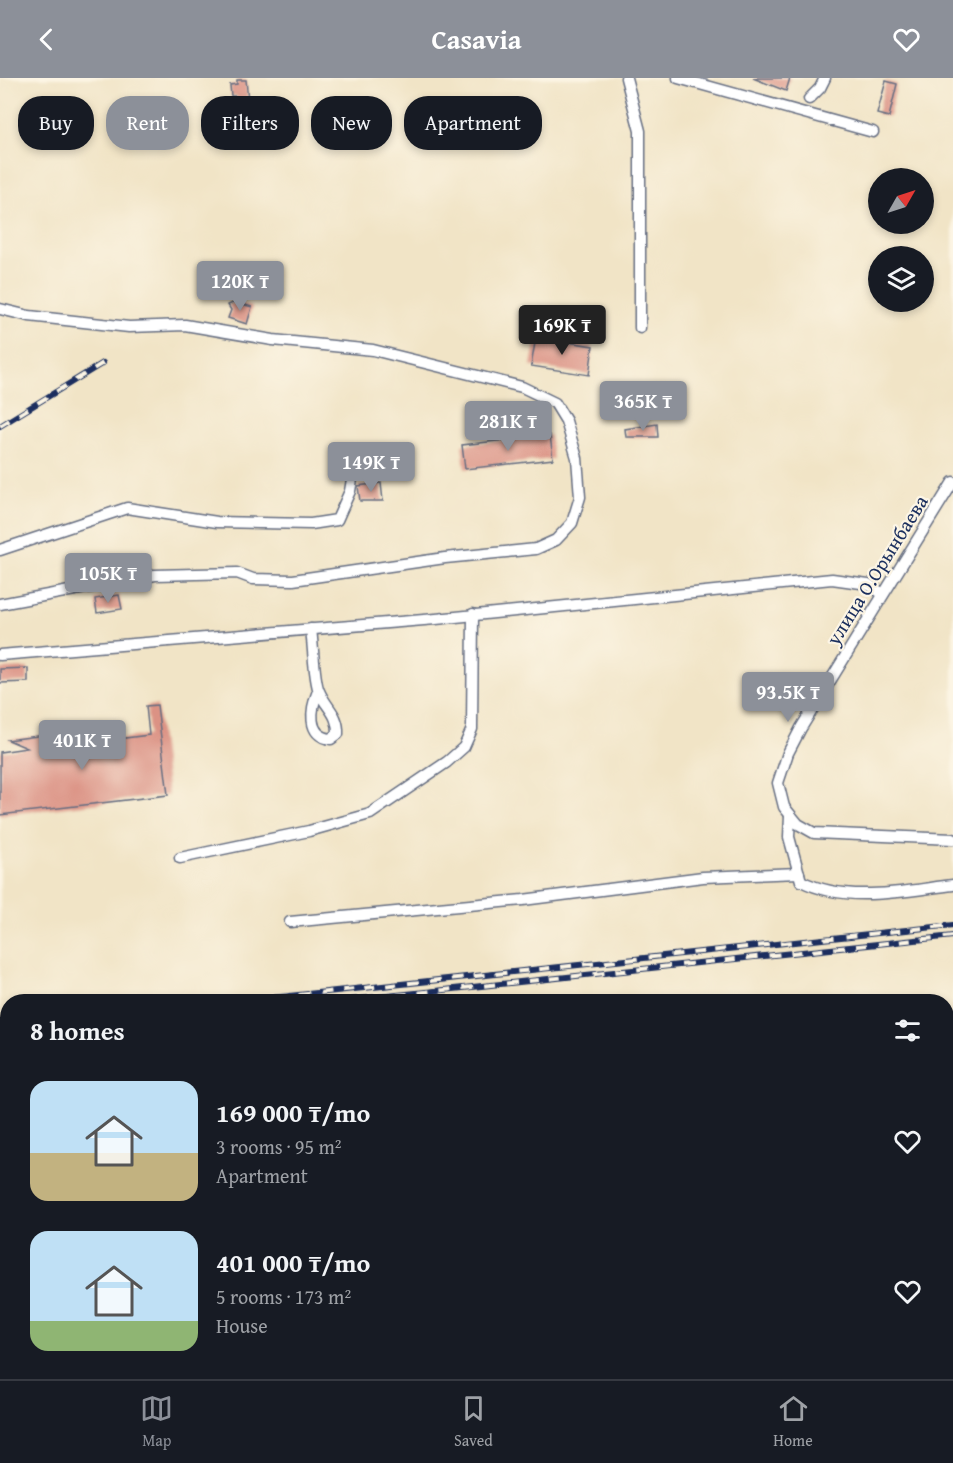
<!DOCTYPE html>
<meta charset="utf-8">
<style>
body{margin:0;font-family:"Gentium Book Plus",serif;background:#242831;color:#f1f3f6;height:100vh;display:flex;flex-direction:column;font-size:22px;white-space:nowrap}
*{box-sizing:border-box;margin:0}
p{font-size:20px;color:#9ea1a6}
.icon{flex:none;width:33px;height:33px;fill:none;stroke:currentColor;stroke-width:2;stroke-linecap:round;stroke-linejoin:round}
.map{position:relative;flex:1;overflow:hidden}
.drawer{position:absolute;left:0px;top:916px;width:954px;height:386px;display:flex;flex-direction:column;background:#171b24;border-radius:24px 24px 0 0;box-shadow:0 3px 9px #0003}
.drawer>*{flex:none}
.top-card{position:absolute;left:18px;top:18px;width:600px;height:54px;display:flex;gap:12px}
.needle{width:39px;rotate:51deg}
.tools{position:absolute;left:868px;top:90px;display:grid;gap:12px}
.tools a{display:grid;place-items:center;width:66px;height:66px;border-radius:50%;background:#171b24;box-shadow:0 3px 9px #0003;font-size:30px}
.price{position:absolute;translate:-50% -51px;padding:0 14px;border-radius:6px;background:#8c9099;color:#fff;font-size:20px;line-height:39px;filter:drop-shadow(0 2px 3px #0008)}
.price::after{content:'';position:absolute;left:50%;top:36px;width:18px;height:14px;margin-left:-9px;background:inherit;clip-path:polygon(0 0,100% 0,50% 100%)}
.price.current{background:#222;color:#fff}
ul{padding:0;list-style:none}
li{display:flex;align-items:center;gap:18px;height:150px;padding:0 30px}
li span{display:grid;place-items:center;flex:none;width:168px;height:120px;border-radius:18px;color:#555}
li>.icon{margin-inline-start:auto}
span .icon{width:72px;height:72px;fill:#fffc;stroke-width:1}
li b{font-size:26px}
h2{display:flex;justify-content:space-between;align-items:center;height:72px;padding:0 30px;font-size:26px}
.chip{padding:0 21px;border-radius:24px;background:#171b24;box-shadow:0 3px 9px #0003;font-size:21px;line-height:54px}
.chip.current{background:#8c9099;color:#fff}
header{display:flex;justify-content:space-between;align-items:center;height:78px;padding:0 30px;background:#8c9099;color:#fff;font-size:27px;font-weight:700}
.tab-bar{display:flex;justify-content:space-around;align-items:center;height:84px;border-top:2px solid #363941;background:#171b24;font-size:16px;color:#9ea1a6}
.tab-bar a{display:grid;justify-items:center;gap:3px}
.tab-bar .current{color:#8c9099}
.map>svg:first-child{display:block}
</style>
<header><svg class="icon" aria-label="back" viewBox="0 0 24 24"><path d="M15 5l-7 7 7 7"/></svg>Casavia<svg class="icon" aria-label="heart" viewBox="0 0 24 24"><path d="M12 20l-8-8c-3-5 5-10 8-4 3-6 11-1 8 4z"/></svg></header>
<div class="map">
<svg width="953" height="1301" viewBox="0 0 953 1301">
<rect width="100%" height="100%" fill="#fcf5e5"/>
<filter id="ink" filterUnits="userSpaceOnUse"><feTurbulence type="fractalNoise" baseFrequency=".0167" numOctaves="2"/><feDisplacementMap in="SourceGraphic" scale="12" xChannelSelector="R" yChannelSelector="G"/><feConvolveMatrix kernelMatrix="1 2 1 2 8 2 1 2 1" color-interpolation-filters="sRGB"/></filter>
<filter id="wash" filterUnits="userSpaceOnUse"><feTurbulence type="fractalNoise" baseFrequency=".008" numOctaves="4" result="noise"/><feDisplacementMap in="SourceGraphic" scale="24" xChannelSelector="R" yChannelSelector="G"/><feGaussianBlur stdDeviation="1.35" result="paint"/><feColorMatrix in="noise" values="0 0 0 0 0 0 0 0 0 0 0 0 0 0 0 0 0 1.4 0 .05"/><feComposite in="paint" operator="in"/></filter>
<g filter="url(#wash)">
<rect width="100%" height="100%" fill="#f1e4c6"/>
<g id="blocks">
<g fill="#db9284">
<polygon points="753,0 790,0 786,13"/>
<polygon points="237,2 246,2 248,22 237,22 236,18 231,18 230,7 237,6"/>
<polygon points="886,3 897,6 889,39 877,36"/>
<polygon points="235,224 252,229 247,246 228,240 231,232 228,227"/>
<polygon points="536,259 593,268 589,297 531,288"/>
<polygon points="657,346 658,359 626,359 625,351"/>
<polygon points="550,357 553,381 465,391 462,367"/>
<polygon points="381,405 383,423 360,423 358,408"/>
<polygon points="119,517 122,531 97,535 95,521"/>
<polygon points="28,590 28,604 0,605 0,591"/>
<polygon points="157,627 168,717 0,737 0,674 27,670 8,662 60,655 61,668 149,657 146,628"/>
</g>
</g>
</g>
<g filter="url(#ink)">
<use href="#blocks" fill-opacity="0" stroke="#666e82" stroke-width="1.5"/>
<g fill="none" stroke-linecap="round" stroke-linejoin="round">
<g stroke="#666e82" stroke-width="13">
<g id="minor">
<polyline points="626,0 640,53 640,250"/>
<polyline points="678,0 873,54"/>
<polyline points="809,21 820,10 825,0"/>
<polyline points="0,231 29,238 129,249 185,247 273,262 373,272 522,309 555,325 566,343 577,380 580,419 572,445 556,462 536,471 445,480 293,502 253,501 237,495 155,497 0,526"/>
<polyline points="953,404 801,650 788,675 778,705 784,729 798,746 814,755 953,761"/>
<polyline points="0,472 127,430 217,444 311,446 337,442 350,413 356,378"/>
<path d="M311,551C313,565 314,603 319,613C326,630 339,636 338,656L331,661C306,658 311,630 318,613"/>
<polyline points="0,577 436,541 832,501 868,506 883,516"/>
<path d="M790,737L789,759L801,803C848,826 903,813 953,807"/>
<polyline points="180,780 309,753 370,736 447,684 464,669 472,651 473,536"/>
<polyline points="290,844 523,822 703,799 799,795"/>
<polyline points="946,1162 953,1163"/>
<polyline points="946,1256 953,1266"/>
<polyline points="202,1294 202,1301"/>
<polyline points="593,1294 593,1301"/>
<polyline points="659,1294 660,1301"/>
<polyline points="791,1294 792,1301"/>
<polyline points="254,1301 262,1294"/>
</g>
</g>
<use href="#minor" stroke="#fff" stroke-width="10"/>
<g stroke="#1b2f5e" stroke-width="6">
<g id="rail">
<polyline points="0,348 103,285"/>
<polyline points="233,924 953,847"/>
<polyline points="331,924 953,858"/>
<polyline points="0,949 8,948"/>
<polyline points="0,959 8,958"/>
</g>
</g>
<use href="#rail" stroke="#fcf5e5" stroke-width="4" stroke-dasharray="11" stroke-linecap="butt"/>
</g>
</g>
<g text-anchor="middle" stroke-width="4.5" stroke-linejoin="round" paint-order="stroke">
<g font-size="20" fill="#1b2f5e" stroke="#fcf5e5">
<text transform="translate(877 492) rotate(-58)" y="7">улица О.Орынбаева</text>
</g>
</g>
</svg>
<div class="tools">
<a><svg class="needle" viewBox="-14 -14 28 28"><path d="M0-13l5 13h-10z" fill="#e53935"/><path d="M0 13l5-13h-10z" fill="#9ea1a6"/></svg></a>
<a><svg class="icon" aria-label="layers" viewBox="0 0 24 24"><path d="M12 4l9 5-9 5-9-5zM3 14l9 5 9-5"/></svg></a>
</div>
<b class="price" style="left:240px;top:234px">120K ₸</b>
<b class="price current" style="left:562px;top:278px">169K ₸</b>
<b class="price" style="left:643px;top:354px">365K ₸</b>
<b class="price" style="left:508px;top:374px">281K ₸</b>
<b class="price" style="left:371px;top:415px">149K ₸</b>
<b class="price" style="left:108px;top:526px">105K ₸</b>
<b class="price" style="left:788px;top:645px">93.5K ₸</b>
<b class="price" style="left:82px;top:693px">401K ₸</b>
<div class="top-card">
<a class="chip">Buy</a>
<a class="chip current">Rent</a>
<a class="chip">Filters</a>
<a class="chip">New</a>
<a class="chip">Apartment</a>
</div>
<section class="drawer">
<h2>8 homes<svg class="icon" aria-label="filters" viewBox="0 0 24 24"><path d="M4 7h16M4 17h16"/><circle cx="9" cy="7" r="2"/><circle cx="15" cy="17" r="2"/></svg></h2>
<ul>
<li><span style="background:linear-gradient(#bfe0f5 60%,#c2b280 0)"><svg class="icon" aria-label="home" viewBox="0 0 24 24"><path d="M3 11l9-7 9 7M6 9v11h12V9"/></svg></span><div><b>169 000 ₸/mo</b><p>3 rooms · 95 m²</p><p>Apartment</p></div><svg class="icon" aria-label="heart" viewBox="0 0 24 24"><path d="M12 20l-8-8c-3-5 5-10 8-4 3-6 11-1 8 4z"/></svg></li>
<li><span style="background:linear-gradient(#bfe0f5 75%,#8fb573 0)"><svg class="icon" aria-label="home" viewBox="0 0 24 24"><path d="M3 11l9-7 9 7M6 9v11h12V9"/></svg></span><div><b>401 000 ₸/mo</b><p>5 rooms · 173 m²</p><p>House</p></div><svg class="icon" aria-label="heart" viewBox="0 0 24 24"><path d="M12 20l-8-8c-3-5 5-10 8-4 3-6 11-1 8 4z"/></svg></li>
</ul>
</section>
</div>
<nav class="tab-bar">
<a class="current"><svg class="icon" aria-label="map" viewBox="0 0 24 24"><path d="M3 6l6-2 6 2 6-2v14l-6 2-6-2-6 2zM9 4v14M15 6v14"/></svg>Map</a>
<a><svg class="icon" aria-label="saved" viewBox="0 0 24 24"><path d="M7 4h10v16l-5-4-5 4z"/></svg>Saved</a>
<a><svg class="icon" aria-label="home" viewBox="0 0 24 24"><path d="M3 11l9-7 9 7M6 9v11h12V9"/></svg>Home</a>
</nav>
